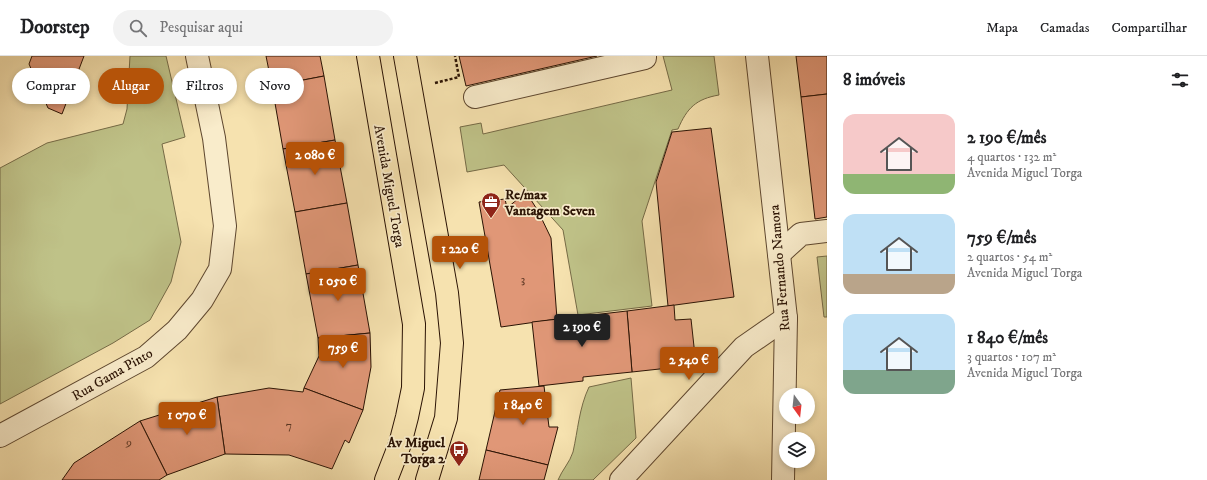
<!DOCTYPE html>
<html lang="pt">
<meta charset="utf-8">
<style>
body{margin:0;font-family:"IM FELL DW Pica",serif;background:#f2f2f2;color:#202124;height:100vh;display:flex;flex-direction:column;font-size:15px;white-space:nowrap}
*{box-sizing:border-box;margin:0}
p{font-size:13px;color:#757577}
.icon{flex:none;width:22px;height:22px;fill:none;stroke:currentColor;stroke-width:2;stroke-linecap:round;stroke-linejoin:round}
.map{position:relative;flex:1;overflow:hidden}
.sheet{display:flex;flex-direction:column;background:#fff;width:380px}
.sheet>*{flex:none}
.guide{position:absolute;left:12px;top:12px;width:380px;height:36px;display:flex;gap:8px}
.needle{width:26px;rotate:165deg}
.tools{position:absolute;left:779px;top:332px;display:grid;gap:8px}
.tools a{display:grid;place-items:center;width:36px;height:36px;border-radius:50%;background:#fff;box-shadow:0 2px 6px #0003;font-size:20px}
.price{position:absolute;translate:-50% -34px;padding:0 9px;border-radius:4px;background:#b45309;color:#fff;font-size:13px;line-height:26px;filter:drop-shadow(0 1px 2px #0008)}
.price::after{content:'';position:absolute;left:50%;top:24px;width:12px;height:9px;margin-left:-6px;background:inherit;clip-path:polygon(0 0,100% 0,50% 100%)}
.price.active{background:#222;color:#fff}
ul{padding:0;list-style:none}
li{display:flex;align-items:center;gap:12px;height:100px;padding:0 16px}
li span{display:grid;place-items:center;flex:none;width:112px;height:80px;border-radius:12px;color:#555}
li>.icon{margin-inline-start:auto}
span .icon{width:48px;height:48px;fill:#fffc;stroke-width:1}
li b{font-size:17px}
h2{display:flex;justify-content:space-between;align-items:center;height:48px;padding:0 16px;font-size:17px}
.tag{padding:0 14px;border-radius:18px;background:#fff;box-shadow:0 2px 6px #0003;font-size:14px;line-height:36px}
.tag.active{background:#b45309;color:#fff}
header{display:flex;align-items:center;gap:24px;box-sizing:border-box;height:56px;padding:0 20px;background:#fff;border-bottom:1px solid #e0e0e0}
header strong{font-size:19px}
nav{display:flex;gap:22px;margin-inline-start:auto;font-size:14px}
.search{width:280px;height:36px;background:#f2f2f2;display:flex;align-items:center;gap:10px;box-sizing:border-box;padding:0 14px;border-radius:22px;color:#757577;font-size:15px}
main{display:flex;flex:1;min-height:0}
.map>svg:first-child{display:block}
</style>
<header>
<strong>Doorstep</strong>
<div class="search"><svg class="icon" aria-label="search" viewBox="0 0 24 24"><circle cx="10" cy="10" r="6"/><path d="M15 15l6 6"/></svg>Pesquisar aqui</div>
<nav><a>Mapa</a><a>Camadas</a><a>Compartilhar</a></nav>
</header>
<main>
<div class="map">
<svg width="827" height="424" viewBox="0 0 827 424">
<rect width="100%" height="100%" fill="#f6e2af"/>
<filter id="stains"><feTurbulence type="fractalNoise" baseFrequency=".005" numOctaves="4"/><feColorMatrix values="0 0 0 0 .2 0 0 0 0 .09 0 0 0 0 .02 0 0 0 .5 -.17"/></filter>
<radialGradient id="worn" r=".72"><stop offset=".6" stop-color="#630" stop-opacity="0"/><stop offset="1" stop-color="#630" stop-opacity=".3"/></radialGradient>
<g fill="#bfc288" stroke="#756a46">
<polygon points="130,0 166,0 185,81 162,88 181,186 171,226 150,264 113,287 0,348 0,112 47,87 123,68 127,53"/>
<path d="M663,0H714L719,39C696,43 687,52 678,73L672,74L642,165L652,250L578,259L563,174L504,109L467,116L460,71L481,67L483,78L672,34Z"/>
<polygon points="827,200 827,261 824,261 817,201"/>
<path d="M631,322L636,382L593,424H558C562,414 570,406 573,396C578,374 579,352 589,331Z"/>
</g>
<g fill="#e09777" stroke="#2b1304">
<polygon points="32,0 84,0 62,58 48,52 29,8"/>
<polygon points="266,0 320,0 324,20 272,30"/>
<polygon points="459,0 597,0 466,30"/>
<polygon points="796,0 827,0 827,38 801,41"/>
<polygon points="324,20 335,84 283,93 272,30"/>
<polygon points="827,38 827,161 815,163 801,41"/>
<polygon points="711,72 734,241 668,250 656,126 672,76"/>
<polygon points="335,84 347,147 295,156 283,93"/>
<polygon points="526,136 538,155 551,182 557,263 501,271 479,146 505,143 507,152"/>
<polygon points="347,147 358,209 306,218 295,156"/>
<polygon points="358,209 370,277 318,282 306,218"/>
<polygon points="674,249 675,264 691,263 696,309 632,316 627,255"/>
<polygon points="627,255 632,316 583,321 583,325 539,330 532,266"/>
<polygon points="370,277 371,311 363,354 304,332 319,300 318,282"/>
<polygon points="544,330 549,371 558,371 548,409 486,394 500,334"/>
<polygon points="269,332 303,336 304,332 363,354 349,387 345,384 332,413 289,399 225,398 217,341"/>
<polygon points="217,341 225,398 167,419 140,365"/>
<polygon points="140,365 167,419 159,424 62,424 74,407"/>
<polygon points="486,394 548,409 544,424 479,424"/>
</g>
<g fill="none" stroke-linecap="round" stroke-linejoin="round">
<g stroke="#5e472f" stroke-width="24">
<g id="minor">
<polyline points="757,0 786,262 783,424"/>
<polyline points="475,41 645,2 645,0"/>
<polyline points="779,198 801,178 827,175"/>
<polyline points="0,380 146,301 177,274 202,244 220,213 225,170 214,82 197,0"/>
<polyline points="621,424 744,291 786,262"/>
</g>
</g>
<g stroke="#2b1304" stroke-width="24">
<g id="major">
<polyline points="368,0 414,268 413,332 407,361 400,388 386,424"/>
<polyline points="405,0 447,237 452,287 446,362 427,424"/>
</g>
</g>
<polyline stroke="#2b1304" stroke-width="2.5" stroke-dasharray="3 2" stroke-linecap="butt" points="435,27 459,21 455,0"/>
<use href="#minor" stroke="#f9eccb" stroke-width="22"/>
<use href="#major" stroke="#f6e2af" stroke-width="22"/>
</g>
<defs>
<g id="office-pin" transform="scale(1)"><path d="M0 17L-7.5 6A9.5 9.5 0 1 1 7.5 6Z" fill="#8f2418" stroke="#f9eccb"/><path d="M-6-3h4V-5.5h4V-3h4V5H-6ZM-1-4.5V-3h2v-1.5ZM-6 0V1H6V0Z" fill="#fff"/></g>
<g id="bus-pin" transform="scale(1)"><path d="M0 17L-7.5 6A9.5 9.5 0 1 1 7.5 6Z" fill="#8f2418" stroke="#f9eccb"/><path d="M-5-6H5V4H4V6H2V4H-2V6H-4V4H-5ZM-3.5-4V0h7V-4ZM-3.5 1.2v1.5H-2V1.2ZM2 1.2v1.5H3.5V1.2Z" fill="#fff"/></g>
</defs>
<g fill-rule="evenodd">
<use href="#office-pin" x="491" y="146"/>
<use href="#bus-pin" x="459" y="394"/>
</g>
<g text-anchor="middle" stroke-width="3.5" stroke-linejoin="round" paint-order="stroke">
<g font-size="12" fill="#583421">
<text x="523" y="227">3</text>
<text x="289" y="373">7</text>
<text x="129" y="390">9</text>
</g>
<g font-size="14" fill="#2b1304" stroke="#f9eccb">
<text transform="translate(390 130) rotate(80)" y="5">Avenida Miguel Torga</text>
<text transform="translate(779 212) rotate(-95)" y="5">Rua Fernando Namora</text>
<text transform="translate(112 318) rotate(-30)" y="5">Rua Gama Pinto</text>
</g>
<g font-size="14" font-weight="bold" fill="#2b1304" stroke="#f9eccb" text-anchor="start">
<text x="505" y="143">Re/max<tspan x="505" dy="16">Vantagem Seven</tspan></text>
<text x="445" y="391" text-anchor="end">Av Miguel<tspan x="445" dy="16">Torga 2</tspan></text>
</g>
</g>
<rect width="100%" height="100%" filter="url(#stains)"/>
<rect width="100%" height="100%" fill="url(#worn)"/>
</svg>
<div class="tools">
<a><svg class="needle" viewBox="-14 -14 28 28"><path d="M0-13l5 13h-10z" fill="#e53935"/><path d="M0 13l5-13h-10z" fill="#757577"/></svg></a>
<a><svg class="icon" aria-label="layers" viewBox="0 0 24 24"><path d="M12 4l9 5-9 5-9-5zM3 14l9 5 9-5"/></svg></a>
</div>
<b class="price" style="left:315px;top:120px">2 080 €</b>
<b class="price" style="left:460px;top:214px">1 220 €</b>
<b class="price" style="left:338px;top:246px">1 050 €</b>
<b class="price active" style="left:582px;top:292px">2 190 €</b>
<b class="price" style="left:343px;top:313px">759 €</b>
<b class="price" style="left:689px;top:325px">2 540 €</b>
<b class="price" style="left:523px;top:370px">1 840 €</b>
<b class="price" style="left:187px;top:380px">1 070 €</b>
<div class="guide">
<a class="tag">Comprar</a>
<a class="tag active">Alugar</a>
<a class="tag">Filtros</a>
<a class="tag">Novo</a>
</div>
</div>
<section class="sheet">
<h2>8 imóveis<svg class="icon" aria-label="filters" viewBox="0 0 24 24"><path d="M4 7h16M4 17h16"/><circle cx="9" cy="7" r="2"/><circle cx="15" cy="17" r="2"/></svg></h2>
<ul>
<li><span style="background:linear-gradient(#f6c9c9 75%,#8fb573 0)"><svg class="icon" aria-label="home" viewBox="0 0 24 24"><path d="M3 11l9-7 9 7M6 9v11h12V9"/></svg></span><div><b>2 190 €/mês</b><p>4 quartos · 132 m²</p><p>Avenida Miguel Torga</p></div></li>
<li><span style="background:linear-gradient(#bfe0f5 75%,#b9a48a 0)"><svg class="icon" aria-label="home" viewBox="0 0 24 24"><path d="M3 11l9-7 9 7M6 9v11h12V9"/></svg></span><div><b>759 €/mês</b><p>2 quartos · 54 m²</p><p>Avenida Miguel Torga</p></div></li>
<li><span style="background:linear-gradient(#bfe0f5 70%,#7fa58c 0)"><svg class="icon" aria-label="home" viewBox="0 0 24 24"><path d="M3 11l9-7 9 7M6 9v11h12V9"/></svg></span><div><b>1 840 €/mês</b><p>3 quartos · 107 m²</p><p>Avenida Miguel Torga</p></div></li>
</ul>
</section>
</main>
